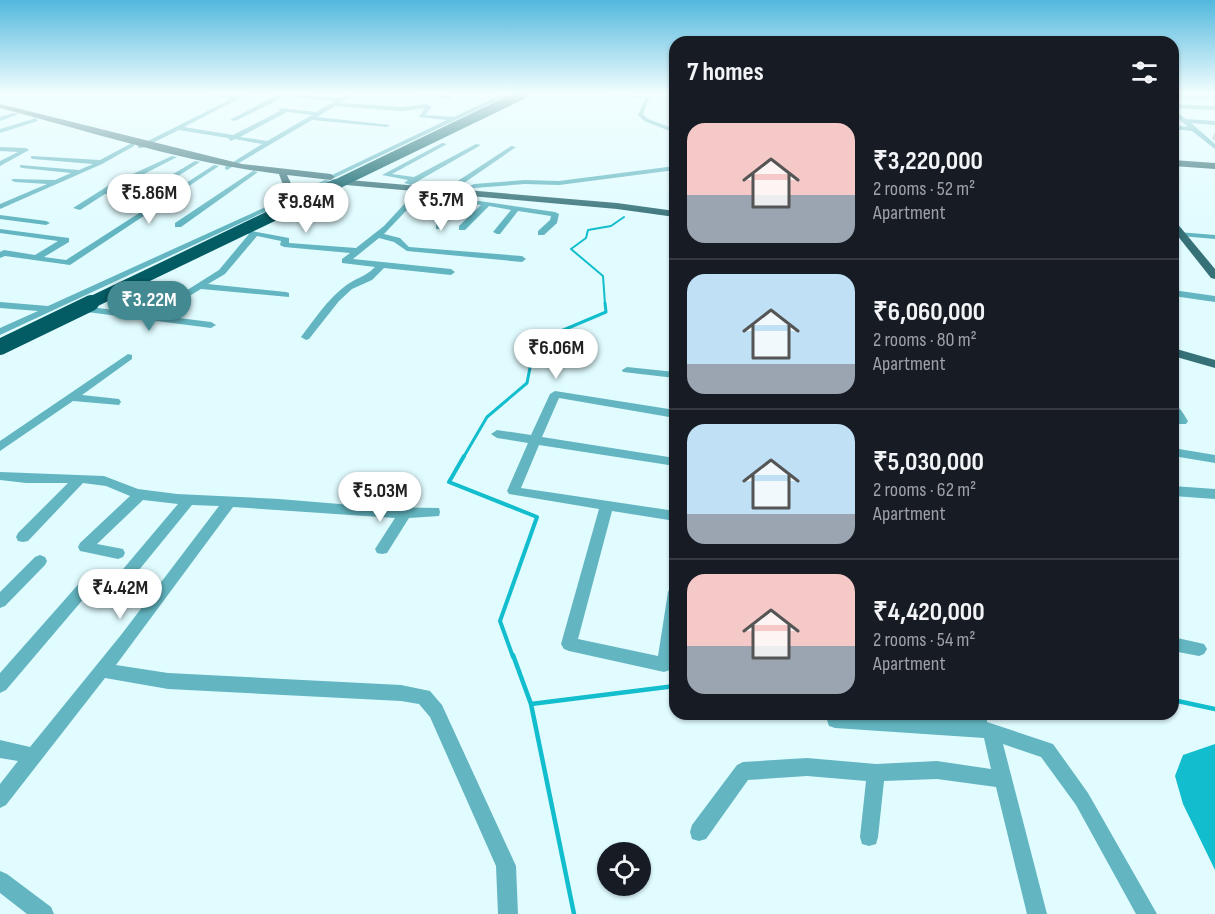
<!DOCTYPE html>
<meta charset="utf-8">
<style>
body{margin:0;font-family:"Sofia Sans Condensed",sans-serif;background:#242831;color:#f1f3f6;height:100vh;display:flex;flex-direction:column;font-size:22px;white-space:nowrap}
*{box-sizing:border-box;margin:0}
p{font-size:20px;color:#9ea1a6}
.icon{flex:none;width:33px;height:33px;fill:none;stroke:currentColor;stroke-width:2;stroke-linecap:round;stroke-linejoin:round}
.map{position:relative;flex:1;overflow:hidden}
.panel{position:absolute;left:669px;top:36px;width:510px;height:684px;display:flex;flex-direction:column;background:#171b24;border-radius:18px;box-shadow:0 2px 4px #0004}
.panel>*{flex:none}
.buttons{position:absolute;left:597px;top:842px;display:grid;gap:12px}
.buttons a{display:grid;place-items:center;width:54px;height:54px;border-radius:50%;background:#171b24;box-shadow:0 2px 4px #0004;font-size:30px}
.price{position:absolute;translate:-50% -51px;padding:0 14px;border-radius:21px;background:#fff;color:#222;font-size:20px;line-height:39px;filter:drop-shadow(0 2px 3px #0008)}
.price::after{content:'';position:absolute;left:50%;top:36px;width:18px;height:14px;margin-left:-9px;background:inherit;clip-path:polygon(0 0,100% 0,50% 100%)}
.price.current{background:#428991;color:#fff}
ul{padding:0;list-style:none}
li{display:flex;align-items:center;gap:18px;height:150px;padding:0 18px}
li+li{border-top:2px solid #363941}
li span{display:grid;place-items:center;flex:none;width:168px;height:120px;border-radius:18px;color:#555}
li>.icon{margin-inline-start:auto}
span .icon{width:72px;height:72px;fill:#fffc;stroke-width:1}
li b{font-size:26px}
h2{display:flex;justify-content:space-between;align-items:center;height:72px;padding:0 18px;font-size:26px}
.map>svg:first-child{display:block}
</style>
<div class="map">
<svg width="1215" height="914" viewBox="0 0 1215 914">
<rect width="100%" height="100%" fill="#e1fcff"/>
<polygon fill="#12bdcd" points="1215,744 1215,870 1183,804 1175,776 1183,755"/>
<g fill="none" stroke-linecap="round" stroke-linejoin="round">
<polyline stroke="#12bdcd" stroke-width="2" points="605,304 603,276 571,249 586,238 588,230 611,226 624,217"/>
<polyline stroke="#12bdcd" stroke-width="3" points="463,458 487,417 527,383 535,342 606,312 605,303"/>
<polyline stroke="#12bdcd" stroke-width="4" points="464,456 449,482 537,517 500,621 513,657"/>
<g stroke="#12bdcd" stroke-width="4.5">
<polyline points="513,655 531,704 574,914"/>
<polyline points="1173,700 1215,709"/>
<polyline points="531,704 675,686"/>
</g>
<g fill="#63b6c1" fill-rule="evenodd">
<path d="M205,94L237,96L248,94L184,127L233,135L280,111L279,108L316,112L335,101L286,96L235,121L230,120L279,94L340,98L347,94H354L340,103L402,107L427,104L432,107L425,115L454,117L502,94H510L334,178L332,177V175L447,120L419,117L425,108L402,111L335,106L317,117L390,125L387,127L312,120L227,170L225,169V167L262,144L235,139L231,141L228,138L179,130L142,148H138V146L231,99ZM287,112L312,115L267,141L240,137Z"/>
<polygon points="411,94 436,94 453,97 450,99"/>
<polygon points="597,94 650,97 643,114 648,119 675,129 675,133 644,121 638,115 645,99"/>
<polygon points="1173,94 1215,95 1215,99 1173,98"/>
<polygon points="1173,104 1215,106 1215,110 1173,108"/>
<polygon points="1173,109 1186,119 1215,121 1215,125 1191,123 1215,144 1215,149 1192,131 1173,129 1173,125 1188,127 1173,114"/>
<polygon points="14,113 19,114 0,121 0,117"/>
<polygon points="36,118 38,121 0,133 0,129"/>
<polygon points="132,143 134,144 134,146 102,164 0,209 0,204 47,184 15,182 11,180 13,179 55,180 71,173 22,168 20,167 20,165 79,170 93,164 33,159 31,158 31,156 100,160"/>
<polygon points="442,143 447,144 392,174 414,177 476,144 481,145 411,185 404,183 408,180 382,175"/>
<polygon points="511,146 516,147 448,194 441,192"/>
<polygon points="0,147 26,148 29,150 0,166 0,161 18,152 0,151"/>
<polygon points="172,156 177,157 113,190 146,190 195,161 200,162 150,194 105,194 80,210 73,208 111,184"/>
<polygon points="214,165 219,166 70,265 5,256 0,258 0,252 4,250 35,255 58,241 0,233 0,229 69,238 69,242 44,257 66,260"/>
<polygon points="675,166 675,170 559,185 525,184 474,188 470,186 474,184 525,180 559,181"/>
<polygon points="253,171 258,172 181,227 175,227 175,223"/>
<polygon points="325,180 331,181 0,335 0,328 38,311 0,308 0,302 48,306"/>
<path d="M420,187L427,189L424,193L555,212L559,214L557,223L544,235H538V231L550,220L551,216L518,211L500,234H497L493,232L511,210L489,206L465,230H459V226L481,205L468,203L439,229H436V225L460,202L420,196L384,234L400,238L409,247L522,256L526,259L522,262L407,251L394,242L379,238L353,259L451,269L455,272L451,275L384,268L372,280L352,289L339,301L309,339L306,340L301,337C314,320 327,300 344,287C355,278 364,278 375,267L342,263V259L350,253L284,247L280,245L281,241L257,236L225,274L208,284L286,292L289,293V297L201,289L181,301L178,302L173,299L219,270L249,234H246V230L289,238V243L356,248L384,226Z"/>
<polygon points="0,215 46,221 50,223 46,225 0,219"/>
<polygon points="1178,232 1215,235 1215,239 1181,236 1178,236"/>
<polygon points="1173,290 1215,296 1215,302 1173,296"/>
<polygon points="90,307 211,322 216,325 211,328 87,312 85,310"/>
<polygon points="128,354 132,355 132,359 82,395 119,399 121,402 119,405 73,401 0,451 0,441"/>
<polygon points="627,367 675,372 675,378 623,372 622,370"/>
<polygon points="555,391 675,410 675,418 559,398 542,437 675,458 675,466 539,445 521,488 675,511 675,521 612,511 578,639 658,656 668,592 670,588 675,586 675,643 670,670 664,672 569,651 564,649 561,644 599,509 509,494 507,491 528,443 497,438 491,434 497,430 531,435 550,394"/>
<path d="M1173,404C1180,406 1184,415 1188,421L1186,424H1178L1173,416Z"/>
<polygon points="1173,448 1215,455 1215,463 1173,456"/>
<polygon points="0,472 104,476 138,489 177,494 279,499 376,507 439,508 440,512 439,516 409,518 387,553 382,554 377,553 375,549 395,518 233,507 116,665 168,673 401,685 430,691 442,705 516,866 518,914 498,914 496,866 430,717 419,704 401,701 168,689 105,678 6,805 0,808 0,784 18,761 0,758 0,740 30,747 121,635 219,506 192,505 121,592 116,594 91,590 6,690 0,693 0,673 83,579 88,577 113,581 178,504 143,500 97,544 123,549 125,553 123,557 118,559 85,552 80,551 78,547 80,543 130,496 106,486 83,483 28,541 23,542 18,541 16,537 18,533 68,483 26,483 0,480"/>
<polygon points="1173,486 1215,489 1215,499 1173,496"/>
<polygon points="40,555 45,557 47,561 45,565 5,606 0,608 0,592 35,557"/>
<polygon points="1173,637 1204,644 1207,649 1204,654 1199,656 1173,651"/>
<polygon points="830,714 876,714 971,719 971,714 987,714 987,722 1053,744 1088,793 1157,914 1136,914 1076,805 1041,757 1003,744 1047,914 1027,914 996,787 937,779 884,781 878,837 876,844 869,846 862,844 860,837 866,781 807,776 748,780 706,839 699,841 692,839 690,832 692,825 737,765 743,762 807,758 876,764 937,761 991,769 984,738 835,728 829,726 827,720"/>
<polygon points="0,871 7,874 51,907 54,914 27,914 0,893"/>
</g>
<g fill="#367178" fill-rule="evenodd">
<path d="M0,104L242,164L331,174L335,177L331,180L287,175L297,196L292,199L287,196L279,174C185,163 92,132 0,108Z"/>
<polygon points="1173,160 1215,163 1215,169 1173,166"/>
<polygon points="349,180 617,203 675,211 675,217 617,209 346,185 346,181"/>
<polygon points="1173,221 1176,222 1215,269 1215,279 1211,278 1173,230"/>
<polygon points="1173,348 1215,360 1215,368 1173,356"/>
</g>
<polyline stroke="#035c64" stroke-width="10" points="333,186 523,94"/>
<polyline stroke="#035c64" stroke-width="12" points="88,304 336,185"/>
<polyline stroke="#035c64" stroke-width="16" points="0,347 91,303"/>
</g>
<polygon fill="#a5bbbe" points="1215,133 1215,141 1212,138"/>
<linearGradient id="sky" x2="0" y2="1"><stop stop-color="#52b8dd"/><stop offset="0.42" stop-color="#f2feff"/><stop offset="1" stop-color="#f2feff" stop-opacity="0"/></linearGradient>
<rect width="1215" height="222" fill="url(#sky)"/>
</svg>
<div class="buttons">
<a><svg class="icon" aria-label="locate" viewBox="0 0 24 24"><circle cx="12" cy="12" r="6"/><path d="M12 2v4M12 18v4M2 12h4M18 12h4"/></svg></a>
</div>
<b class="price" style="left:149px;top:225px">₹5.86M</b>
<b class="price" style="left:441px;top:232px">₹5.7M</b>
<b class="price" style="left:306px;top:234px">₹9.84M</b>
<b class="price current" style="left:149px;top:332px">₹3.22M</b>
<b class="price" style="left:556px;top:380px">₹6.06M</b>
<b class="price" style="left:380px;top:523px">₹5.03M</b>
<b class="price" style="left:120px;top:620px">₹4.42M</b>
<section class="panel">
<h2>7 homes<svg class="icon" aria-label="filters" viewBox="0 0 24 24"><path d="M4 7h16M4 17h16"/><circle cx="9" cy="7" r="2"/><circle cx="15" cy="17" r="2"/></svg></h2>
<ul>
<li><span style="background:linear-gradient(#f6c9c9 60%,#9aa5b1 0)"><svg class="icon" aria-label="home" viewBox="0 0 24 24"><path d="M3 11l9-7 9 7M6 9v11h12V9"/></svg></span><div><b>₹3,220,000</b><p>2 rooms · 52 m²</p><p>Apartment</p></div></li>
<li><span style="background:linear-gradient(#bfe0f5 75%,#9aa5b1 0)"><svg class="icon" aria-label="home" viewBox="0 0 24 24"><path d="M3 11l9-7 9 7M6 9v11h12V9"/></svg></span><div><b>₹6,060,000</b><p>2 rooms · 80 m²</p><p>Apartment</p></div></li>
<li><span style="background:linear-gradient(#bfe0f5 75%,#9aa5b1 0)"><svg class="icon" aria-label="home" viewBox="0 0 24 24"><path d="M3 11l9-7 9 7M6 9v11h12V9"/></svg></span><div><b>₹5,030,000</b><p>2 rooms · 62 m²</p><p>Apartment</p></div></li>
<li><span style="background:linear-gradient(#f6c9c9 60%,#9aa5b1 0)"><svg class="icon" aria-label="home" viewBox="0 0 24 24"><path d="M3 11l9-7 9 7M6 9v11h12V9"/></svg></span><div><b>₹4,420,000</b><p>2 rooms · 54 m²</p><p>Apartment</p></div></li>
</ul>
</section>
</div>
